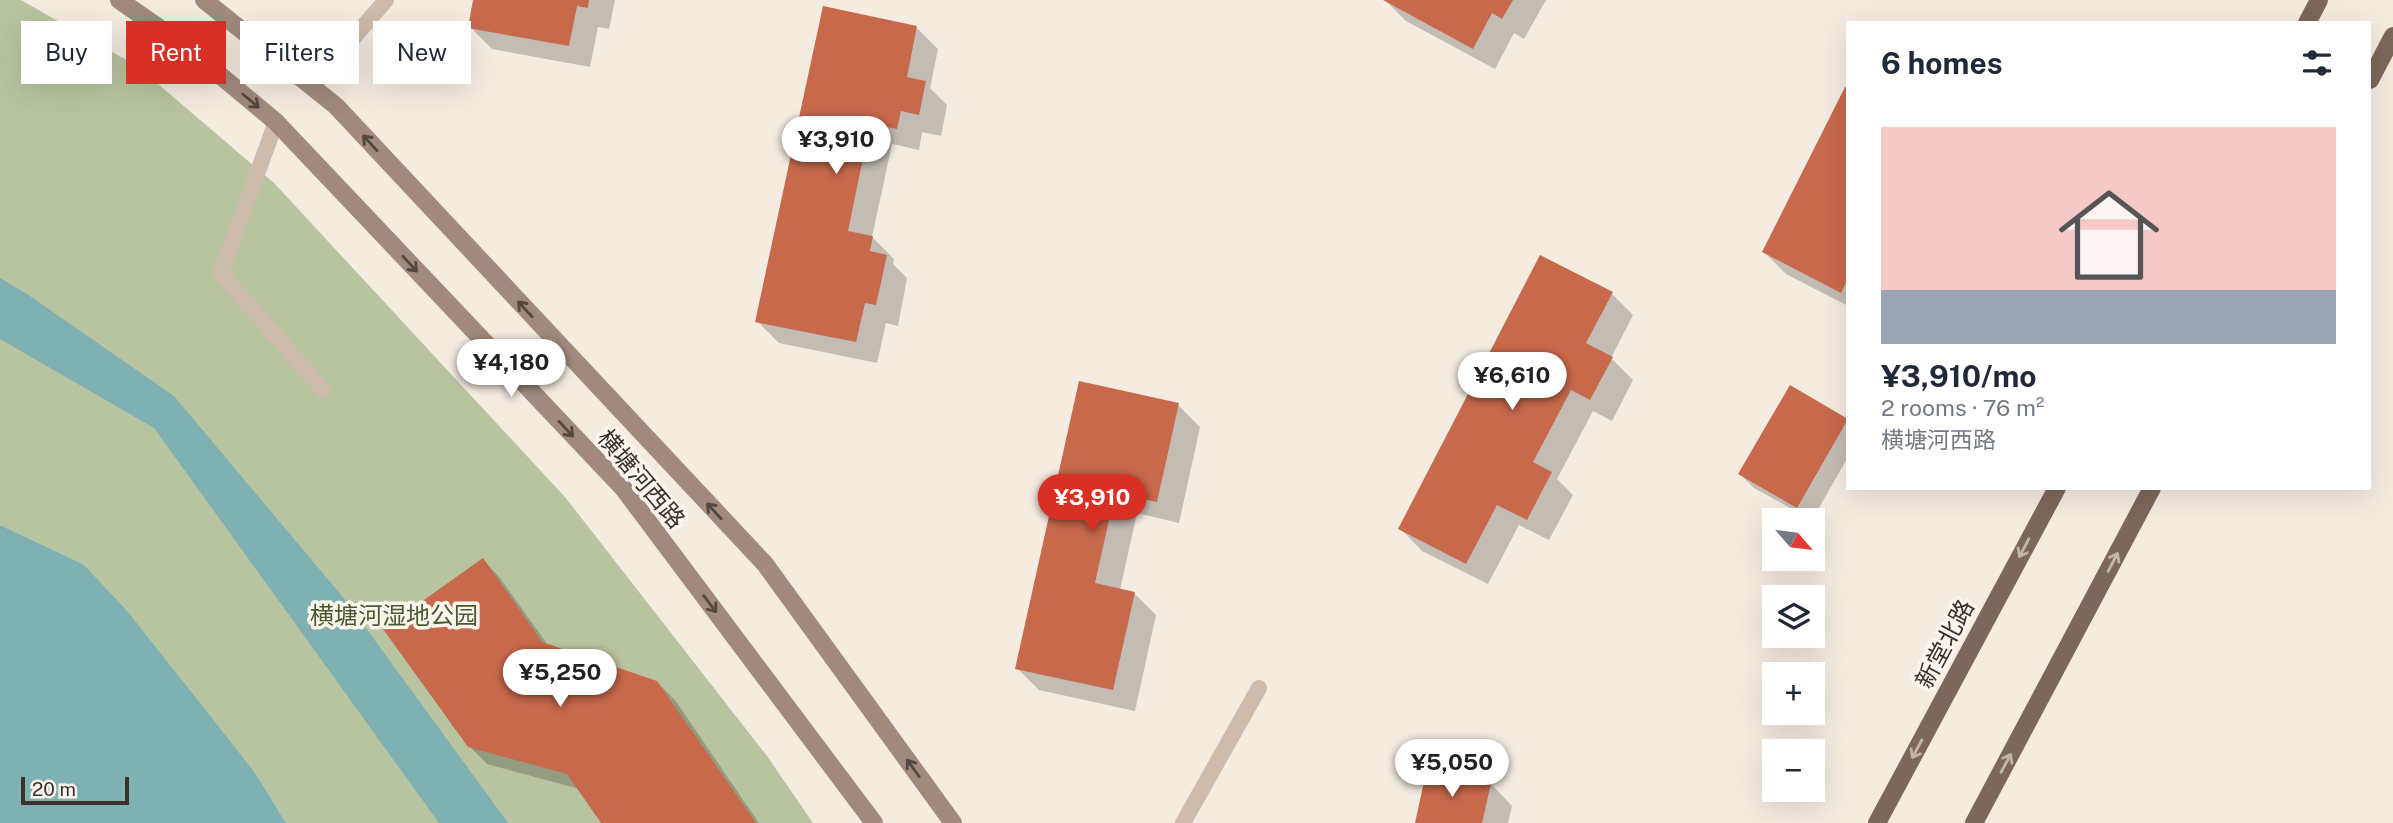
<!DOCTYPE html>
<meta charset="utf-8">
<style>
body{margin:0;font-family:"Public Sans","Noto Sans SC",sans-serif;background:#f6f6f7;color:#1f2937;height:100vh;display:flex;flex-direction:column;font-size:26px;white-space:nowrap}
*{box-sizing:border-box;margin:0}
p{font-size:23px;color:#747a83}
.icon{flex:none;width:38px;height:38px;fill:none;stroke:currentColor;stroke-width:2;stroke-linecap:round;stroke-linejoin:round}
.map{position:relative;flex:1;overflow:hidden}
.sheet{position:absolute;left:1846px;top:21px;width:525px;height:469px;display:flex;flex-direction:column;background:#fff;border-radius:0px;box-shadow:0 7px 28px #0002}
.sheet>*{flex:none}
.top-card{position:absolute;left:21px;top:21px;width:665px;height:63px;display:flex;gap:14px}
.needle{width:46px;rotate:118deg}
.tools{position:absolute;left:1762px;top:508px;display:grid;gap:14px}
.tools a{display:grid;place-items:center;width:63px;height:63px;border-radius:0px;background:#fff;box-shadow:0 7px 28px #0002;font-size:35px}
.scale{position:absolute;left:21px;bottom:18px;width:108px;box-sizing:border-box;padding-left:7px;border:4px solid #3b302b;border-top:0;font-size:19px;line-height:24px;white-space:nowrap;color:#3b302b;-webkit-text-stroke:5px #fbf5ee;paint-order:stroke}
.price{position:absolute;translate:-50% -60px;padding:0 16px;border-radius:24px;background:#fff;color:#222;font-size:23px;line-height:46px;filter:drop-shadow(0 2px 4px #0008)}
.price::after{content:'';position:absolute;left:50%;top:42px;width:21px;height:16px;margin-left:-10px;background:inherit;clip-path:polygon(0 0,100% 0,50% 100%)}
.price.on{background:#d93025;color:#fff}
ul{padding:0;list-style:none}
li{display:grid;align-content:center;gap:14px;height:371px;padding:0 35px}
li span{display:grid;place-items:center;height:217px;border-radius:0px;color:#555}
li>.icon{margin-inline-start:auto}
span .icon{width:126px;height:126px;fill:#fffc;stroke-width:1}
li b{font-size:30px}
h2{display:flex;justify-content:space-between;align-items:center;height:84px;padding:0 35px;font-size:30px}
.pill{padding:0 24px;border-radius:0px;background:#fff;box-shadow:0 7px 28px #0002;font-size:24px;line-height:63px}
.pill.on{background:#d93025;color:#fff}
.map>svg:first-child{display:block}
</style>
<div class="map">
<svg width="2393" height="823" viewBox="0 0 2393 823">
<rect width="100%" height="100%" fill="#f4ebe1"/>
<polygon fill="#b8c4a0" points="0,0 21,0 137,66 274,183 565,497 767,756 813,823 286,823 256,774 83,564 0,525"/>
<g fill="#7fb0b2">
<polygon points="0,278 27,294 174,396 347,602 508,823 439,823 154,428 0,339"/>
<polygon points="0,525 83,564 128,612 256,774 286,823 0,823"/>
</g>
<g fill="#0003">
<polygon points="475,0 615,0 609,29 598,27 590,67 492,49 470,27"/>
<polygon points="1385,0 1546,0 1524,39 1514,33 1495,69 1406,21"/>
<polygon points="917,28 938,49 930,88 947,105 941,136 922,132 919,150 892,144 872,237 894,259 893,264 907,278 898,326 886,323 877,363 779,343 757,321"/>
<polygon points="1848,90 1848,306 1786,274 1764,252"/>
<polygon points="1612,294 1633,315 1611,358 1633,380 1612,421 1593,411 1557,479 1573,495 1549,540 1519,525 1488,584 1422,551 1401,529"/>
<polygon points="1080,383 1178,405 1200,427 1179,523 1137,513 1120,590 1135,594 1156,615 1135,711 1039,690 1017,668"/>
<polygon points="1790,388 1848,421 1848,457 1812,520 1754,488 1740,474"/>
<polygon points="483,560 500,578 548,645 657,682 675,700 759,823 603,823 580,789 487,764 469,746"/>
<polygon points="1491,784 1512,806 1508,823 1417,823"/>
</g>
<g fill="#c8694b">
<polygon points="473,0 589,0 588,8 577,6 569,46 468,28"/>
<polygon points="1383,0 1513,0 1502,19 1492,13 1473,49"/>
<polygon points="823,6 917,26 907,77 926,81 919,115 901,111 897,129 870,124 848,231 873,236 870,251 887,255 876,305 865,303 856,342 755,322"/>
<polygon points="1845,87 1848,88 1848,278 1841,293 1762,252"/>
<polygon points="1540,255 1613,292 1586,343 1613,357 1590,400 1571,390 1533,462 1552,472 1527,520 1497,505 1466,564 1398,529"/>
<polygon points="1079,381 1179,403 1157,502 1115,493 1095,583 1135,592 1113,690 1015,669"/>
<polygon points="1790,385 1848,419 1797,508 1738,474"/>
<polygon points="483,558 542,642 657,681 756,823 601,823 567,774 468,747 383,629"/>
<polygon points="1427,768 1491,783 1482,823 1415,823"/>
</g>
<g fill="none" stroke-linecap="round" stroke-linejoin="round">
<g stroke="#cdbbac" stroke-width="16">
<polyline points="311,87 386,0"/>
<polyline points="276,122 221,273 323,390"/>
<polyline points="1183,823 1259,688"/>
</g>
<g stroke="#a18a7d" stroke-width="18">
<polyline points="119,0 184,45 276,122 623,488 874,823"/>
<polyline points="204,0 336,106 765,564 953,823"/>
</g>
<g stroke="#7d675c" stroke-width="18">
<polyline points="2307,23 2319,0"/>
<polyline points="2370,80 2393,36"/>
<polyline points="1877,823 2057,488"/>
<polyline points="1974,823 2152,488"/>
</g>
</g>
<defs><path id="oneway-shaft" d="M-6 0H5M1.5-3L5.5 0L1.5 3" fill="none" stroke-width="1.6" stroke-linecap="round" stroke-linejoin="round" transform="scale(1.75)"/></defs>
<g stroke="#544640">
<use href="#oneway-shaft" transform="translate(251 101) rotate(40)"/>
<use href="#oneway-shaft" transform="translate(370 143) rotate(-133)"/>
<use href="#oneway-shaft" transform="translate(410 264) rotate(47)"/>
<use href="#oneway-shaft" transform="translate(525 309) rotate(-133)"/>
<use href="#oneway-shaft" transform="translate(566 429) rotate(47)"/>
<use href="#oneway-shaft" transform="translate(714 511) rotate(-133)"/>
<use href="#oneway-shaft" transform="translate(710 604) rotate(53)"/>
<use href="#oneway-shaft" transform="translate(913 768) rotate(-126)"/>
</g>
<g stroke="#c2b5ac">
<use href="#oneway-shaft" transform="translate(2024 548) rotate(118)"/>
<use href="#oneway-shaft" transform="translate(2113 562) rotate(-62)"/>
<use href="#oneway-shaft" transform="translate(1917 749) rotate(118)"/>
<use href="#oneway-shaft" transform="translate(2006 763) rotate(-62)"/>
</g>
<g text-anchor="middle" stroke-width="7" stroke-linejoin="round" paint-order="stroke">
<g font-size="24" fill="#3b302b" stroke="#fbf5ee">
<text transform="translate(641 479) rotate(50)" y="8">横塘河西路</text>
<text transform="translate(1945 644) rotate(-62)" y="8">新堂北路</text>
</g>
<g font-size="24" fill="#4a5a2e" stroke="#fbf5ee">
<text x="394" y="624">横塘河湿地公园</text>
</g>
</g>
</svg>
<div class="tools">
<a><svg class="needle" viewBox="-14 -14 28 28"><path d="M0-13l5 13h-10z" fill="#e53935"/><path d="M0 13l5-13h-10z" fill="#747a83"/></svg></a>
<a><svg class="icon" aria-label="layers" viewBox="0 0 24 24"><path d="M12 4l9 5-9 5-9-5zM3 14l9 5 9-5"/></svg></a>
<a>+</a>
<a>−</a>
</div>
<div class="scale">20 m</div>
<b class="price" style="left:836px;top:176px">¥3,910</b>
<b class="price" style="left:511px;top:399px">¥4,180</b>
<b class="price" style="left:1512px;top:412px">¥6,610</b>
<b class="price on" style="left:1092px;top:534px">¥3,910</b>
<b class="price" style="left:560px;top:709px">¥5,250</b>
<b class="price" style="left:1452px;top:799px">¥5,050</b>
<div class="top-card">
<a class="pill">Buy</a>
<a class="pill on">Rent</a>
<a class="pill">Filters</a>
<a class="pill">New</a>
</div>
<section class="sheet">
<h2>6 homes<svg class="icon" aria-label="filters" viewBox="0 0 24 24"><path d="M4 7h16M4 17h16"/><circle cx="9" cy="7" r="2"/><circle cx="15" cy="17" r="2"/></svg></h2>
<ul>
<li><span style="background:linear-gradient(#f6c9c9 75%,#9aa5b1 0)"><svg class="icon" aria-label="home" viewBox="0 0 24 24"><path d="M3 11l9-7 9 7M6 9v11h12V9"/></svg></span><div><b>¥3,910/mo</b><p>2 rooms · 76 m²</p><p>横塘河西路</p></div></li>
</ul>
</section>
</div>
